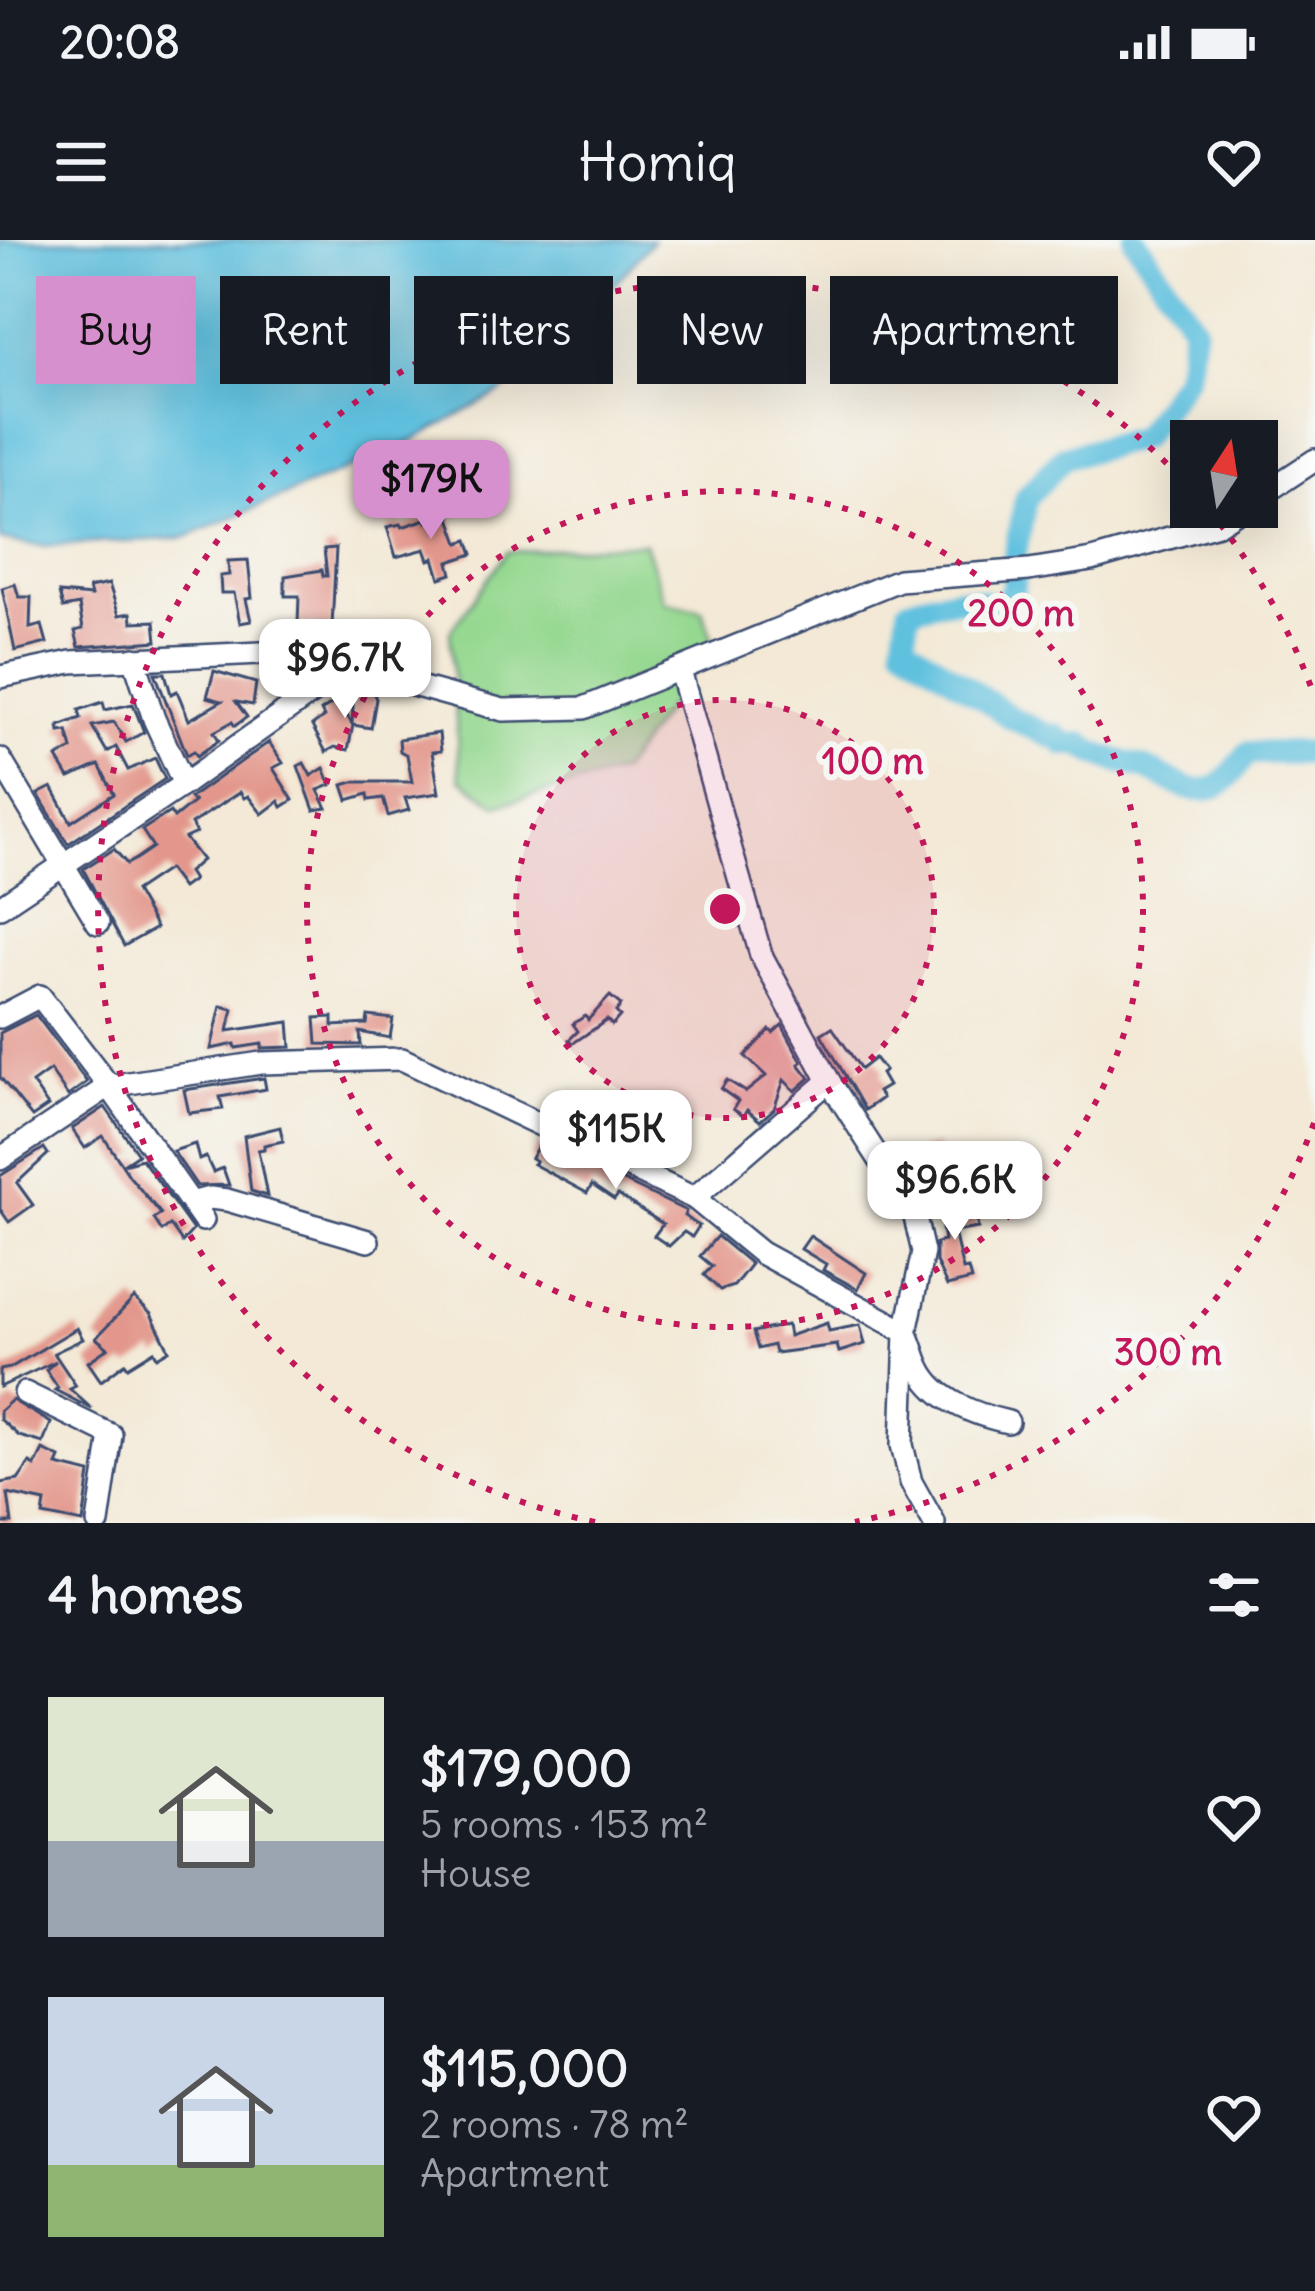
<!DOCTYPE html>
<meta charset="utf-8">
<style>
body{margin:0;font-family:Delius,sans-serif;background:#242831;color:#f1f3f6;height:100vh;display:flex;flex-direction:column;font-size:45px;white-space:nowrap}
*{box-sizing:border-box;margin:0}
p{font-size:39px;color:#9ea1a6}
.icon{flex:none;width:66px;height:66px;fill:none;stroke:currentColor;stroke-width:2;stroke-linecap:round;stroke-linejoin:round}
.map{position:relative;height:1283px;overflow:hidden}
.side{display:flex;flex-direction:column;background:#171b24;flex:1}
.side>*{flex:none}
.banner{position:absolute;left:36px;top:36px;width:1245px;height:108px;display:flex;gap:24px}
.needle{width:78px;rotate:12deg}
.fabs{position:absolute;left:1170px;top:180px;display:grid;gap:24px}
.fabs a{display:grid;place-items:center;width:108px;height:108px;border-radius:0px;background:#171b24;box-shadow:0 12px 48px #0002;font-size:60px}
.price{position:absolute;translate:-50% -102px;padding:0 27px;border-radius:24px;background:#fff;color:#222;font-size:39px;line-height:78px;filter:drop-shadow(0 3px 6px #0008)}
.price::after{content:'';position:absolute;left:50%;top:72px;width:36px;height:27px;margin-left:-18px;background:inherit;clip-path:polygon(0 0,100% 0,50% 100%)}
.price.on{background:#d690ce;color:#111}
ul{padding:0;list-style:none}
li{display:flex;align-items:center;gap:36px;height:300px;padding:0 48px}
li span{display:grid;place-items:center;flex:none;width:336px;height:240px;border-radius:0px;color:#555}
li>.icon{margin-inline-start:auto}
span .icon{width:144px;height:144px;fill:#fffc;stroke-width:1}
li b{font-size:51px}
h2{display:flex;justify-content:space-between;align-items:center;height:144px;padding:0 48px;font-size:51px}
.tag{padding:0 42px;border-radius:0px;background:#171b24;box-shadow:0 12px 48px #0002;font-size:42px;line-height:108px}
.tag.on{background:#d690ce;color:#111}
.status{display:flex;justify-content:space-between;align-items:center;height:84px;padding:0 60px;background:#171b24;direction:ltr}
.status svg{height:33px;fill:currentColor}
header{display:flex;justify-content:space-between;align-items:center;height:156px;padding:0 48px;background:#171b24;font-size:54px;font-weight:600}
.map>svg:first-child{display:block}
</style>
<div class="status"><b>20:08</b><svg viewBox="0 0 49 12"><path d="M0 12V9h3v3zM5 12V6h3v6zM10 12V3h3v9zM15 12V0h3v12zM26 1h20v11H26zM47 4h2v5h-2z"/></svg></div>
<header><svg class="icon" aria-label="menu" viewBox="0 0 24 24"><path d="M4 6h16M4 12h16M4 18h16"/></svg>Homiq<svg class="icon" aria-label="heart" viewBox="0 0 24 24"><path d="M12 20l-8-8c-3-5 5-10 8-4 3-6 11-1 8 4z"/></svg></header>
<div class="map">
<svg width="1315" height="1283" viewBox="0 0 1315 1283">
<rect width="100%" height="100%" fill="#f6f6f2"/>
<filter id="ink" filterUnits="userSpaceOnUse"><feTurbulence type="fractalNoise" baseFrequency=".00833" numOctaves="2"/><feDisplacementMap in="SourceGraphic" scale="24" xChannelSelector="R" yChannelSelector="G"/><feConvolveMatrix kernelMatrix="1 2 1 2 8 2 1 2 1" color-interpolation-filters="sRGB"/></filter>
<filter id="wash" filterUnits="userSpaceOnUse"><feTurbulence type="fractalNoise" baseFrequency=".004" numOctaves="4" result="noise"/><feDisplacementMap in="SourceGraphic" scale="48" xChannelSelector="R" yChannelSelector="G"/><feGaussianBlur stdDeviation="2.7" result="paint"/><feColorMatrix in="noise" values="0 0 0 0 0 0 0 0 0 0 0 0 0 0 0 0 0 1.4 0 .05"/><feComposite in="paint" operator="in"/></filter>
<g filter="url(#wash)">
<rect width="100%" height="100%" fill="#f3e9d6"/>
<polygon fill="#95d890" stroke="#588477" stroke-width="3" points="645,303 665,362 702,370 714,403 620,533 497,565 460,539 450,392 507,312"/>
<polygon fill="#61c1df" stroke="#3e789e" stroke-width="3" points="0,0 653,0 537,132 405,205 184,298 41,306 0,300"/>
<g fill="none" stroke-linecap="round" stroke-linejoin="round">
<path stroke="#61c1df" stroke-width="24" d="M1135,0L1194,86L1186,136L1141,198L1064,217L1026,258L1015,314L1013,351L998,366C966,355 941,358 909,369L904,404L1010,477L1049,496L1056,495L1064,504H1082C1098,519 1123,521 1144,528C1167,536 1189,558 1216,547C1228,542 1239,523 1248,513H1315"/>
</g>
<g id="blocks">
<g fill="#e3978c">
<polygon points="449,275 459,303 468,300 473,314 449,322 452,334 440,338 434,318 429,320 425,309 396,317 387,287 401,284 402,287 426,279 427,282"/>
<polygon points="336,308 331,406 313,405 315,385 298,385 299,356 285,356 285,336 322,330 323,336 327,336 324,309"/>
<polygon points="248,320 252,358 246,359 251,381 240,383 234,353 221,353 220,336 229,335 228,321"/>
<polygon points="15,344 19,357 31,357 30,388 42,385 47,403 15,411 2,348"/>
<polygon points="109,344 119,375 131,373 132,382 155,381 157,401 79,407 75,391 83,389 79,365 63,368 59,353 91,356 89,348"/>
<polygon points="214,431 256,443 253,465 236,462 247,477 235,486 232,482 214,492 219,500 197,516 194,511 187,515 155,433 165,433 171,454 177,451 189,480 222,461 207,457"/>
<polygon points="354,448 373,452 376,459 371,488 353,485 348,510 335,507 326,512 312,486 324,477 321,471 338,460 352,484"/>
<polygon points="103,462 105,470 133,464 144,492 126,502 114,482 92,486 107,512 116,507 128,530 155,518 165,539 68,604 38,554 52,547 71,582 114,554 99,525 69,538 57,518 72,509 67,491 60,492 59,486 81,478 79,470"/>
<polygon points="439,493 441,511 432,512 439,553 405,558 409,570 388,576 383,558 369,560 368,554 348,560 343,545 353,542 412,542 407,515 400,511 399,499"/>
<polygon points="269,502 283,523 273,528 293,560 282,567 279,561 262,574 248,556 244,558 240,552 191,584 196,593 185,598 202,620 188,632 193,640 182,648 168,629 135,651 156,688 124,706 83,629 114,609 127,624 137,618 153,607 142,590 170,572 174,578 194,562 190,558"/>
<polygon points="304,523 311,536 324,528 331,545 318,550 327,568 314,570 298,526"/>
<polygon points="610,756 621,765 616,772 620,776 612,785 607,780 572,804 569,800 578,791 573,784 585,776 588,780"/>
<polygon points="221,766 233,769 228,791 289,782 291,807 262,808 262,804 236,808 235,804 211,809"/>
<polygon points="36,775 87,842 68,856 50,830 32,843 48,866 32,877 0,837 0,793"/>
<polygon points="368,776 393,779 390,798 360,792 361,805 317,804 315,778 333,777 333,786 367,784"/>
<polygon points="782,785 802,822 799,824 810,838 795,851 784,840 774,869 760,881 747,870 743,876 733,869 738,861 721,849 727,840 746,852 766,836 745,816 770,790 773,793"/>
<polygon points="832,787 861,829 875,818 885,831 881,834 888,846 878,852 882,858 865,870 821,794"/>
<polygon points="264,838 266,849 220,857 223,869 189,873 184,850"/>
<polygon points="105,867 138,914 123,924 142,919 193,990 182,1002 170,985 162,991 154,979 161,974 130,937 103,896 85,908 72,889"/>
<polygon points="280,887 283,901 264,905 264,909 258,910 267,956 251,951 244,896"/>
<polygon points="195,904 199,920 206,917 213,932 223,928 229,945 197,946 173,911"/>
<polygon points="539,904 554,913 556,909 686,971 684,976 699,986 692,997 684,992 669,1006 654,996 663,984 618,955 614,960 592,945 587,953 533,924 536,921 531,918"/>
<polygon points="936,905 941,921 951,918 957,937 947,940 953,959 928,967 919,953 924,952 916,911"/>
<polygon points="44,908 48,914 17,943 33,965 9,982 0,969 0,936"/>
<polygon points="974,961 978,988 954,992 963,1030 968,1029 971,1040 947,1046 936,1022 936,1003 944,1001 942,988 951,986 948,964"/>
<polygon points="717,996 751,1024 734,1046 720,1050 704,1035 712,1026 700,1016"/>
<polygon points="810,996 866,1033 858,1049 823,1030 826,1024 801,1009"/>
<polygon points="134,1058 151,1074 169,1110 157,1117 154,1111 128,1127 125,1123 101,1141 88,1122 108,1108 96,1098"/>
<polygon points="827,1083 829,1091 860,1085 865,1104 839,1112 837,1105 775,1113 773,1105 758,1109 753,1092 787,1085 789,1096"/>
<polygon points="77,1088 83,1099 54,1113 76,1146 70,1149 92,1169 55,1150 58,1148 46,1130 56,1121 0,1147 0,1130 10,1128"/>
<polygon points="12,1160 51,1183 43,1203 19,1196 0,1179 0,1171"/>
<polygon points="43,1210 60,1218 57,1225 90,1233 83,1283 43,1275 45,1262 8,1254 12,1283 0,1283 0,1243 18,1240 30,1223 35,1226"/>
</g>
</g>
</g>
<g filter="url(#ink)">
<use href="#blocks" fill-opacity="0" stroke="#3b4b70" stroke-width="3"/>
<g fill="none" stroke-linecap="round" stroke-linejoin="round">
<g stroke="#3b4b70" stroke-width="26">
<g id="minor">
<polyline points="1257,258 1315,220"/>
<polyline points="134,418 154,479 184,544"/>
<polyline points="680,431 761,715 829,841 914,973 923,1012 906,1092 902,1205 911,1242 934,1283"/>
<polyline points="0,437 71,422 261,413 405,443 503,470 584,468 899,340 1029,330 1092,320 1218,284 1244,267"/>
<polyline points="0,519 98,683"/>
<polyline points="0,667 184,544 344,430"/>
<polyline points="0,777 40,756 109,846 203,980"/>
<path d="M0,919L109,846L261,823L402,819L694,958L761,1013L906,1092C912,1103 914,1116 920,1128C935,1160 976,1175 1008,1182"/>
<polyline points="694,958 829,841"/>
<polyline points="191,963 210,958 227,960 368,1001"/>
<polyline points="25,1153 111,1195 98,1283"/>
</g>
</g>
<use href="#minor" stroke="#fff" stroke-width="21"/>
</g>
</g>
<circle cx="725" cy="669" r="209" fill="#c2185b" fill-opacity=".12"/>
<g fill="none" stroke="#c2185b" stroke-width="6" stroke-dasharray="6 12">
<circle cx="725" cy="669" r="209"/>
<circle cx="725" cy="669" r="418"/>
<path d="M1314 883A627 627 0 0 1 855 1282M595 1282A627 627 0 1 1 1191 249M1209 270A627 627 0 0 1 1314 455"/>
</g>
<circle cx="725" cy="669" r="18" fill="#c2185b" stroke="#f6f6f2" stroke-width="6"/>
<g font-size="36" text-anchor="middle" font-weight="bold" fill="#c2185b" stroke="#f6f6f2" stroke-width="12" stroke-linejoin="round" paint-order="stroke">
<text x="1021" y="386">200 m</text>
<text x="873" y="534">100 m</text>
<text x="1168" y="1125">300 m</text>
</g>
</svg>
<div class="fabs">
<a><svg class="needle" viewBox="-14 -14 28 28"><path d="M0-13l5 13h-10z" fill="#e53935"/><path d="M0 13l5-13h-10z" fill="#9ea1a6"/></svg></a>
</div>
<b class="price on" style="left:431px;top:302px">$179K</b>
<b class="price" style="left:345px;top:481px">$96.7K</b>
<b class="price" style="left:616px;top:952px">$115K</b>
<b class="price" style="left:955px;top:1003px">$96.6K</b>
<div class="banner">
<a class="tag on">Buy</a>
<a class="tag">Rent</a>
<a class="tag">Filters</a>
<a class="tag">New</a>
<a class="tag">Apartment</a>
</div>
</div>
<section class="side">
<h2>4 homes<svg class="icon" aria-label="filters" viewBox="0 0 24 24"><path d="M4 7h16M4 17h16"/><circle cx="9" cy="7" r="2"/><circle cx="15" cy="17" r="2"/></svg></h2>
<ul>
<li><span style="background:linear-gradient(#dfe7d0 60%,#9aa5b1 0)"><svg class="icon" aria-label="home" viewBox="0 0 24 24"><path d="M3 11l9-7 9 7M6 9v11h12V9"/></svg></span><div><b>$179,000</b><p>5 rooms · 153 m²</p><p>House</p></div><svg class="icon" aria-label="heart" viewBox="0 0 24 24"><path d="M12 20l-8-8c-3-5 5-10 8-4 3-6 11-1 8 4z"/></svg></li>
<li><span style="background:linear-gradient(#c9d6e8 70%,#8fb573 0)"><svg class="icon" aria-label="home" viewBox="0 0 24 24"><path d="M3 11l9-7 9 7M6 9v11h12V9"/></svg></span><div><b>$115,000</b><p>2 rooms · 78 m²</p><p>Apartment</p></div><svg class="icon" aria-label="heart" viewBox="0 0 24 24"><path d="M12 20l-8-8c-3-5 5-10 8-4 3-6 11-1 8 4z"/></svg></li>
</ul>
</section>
